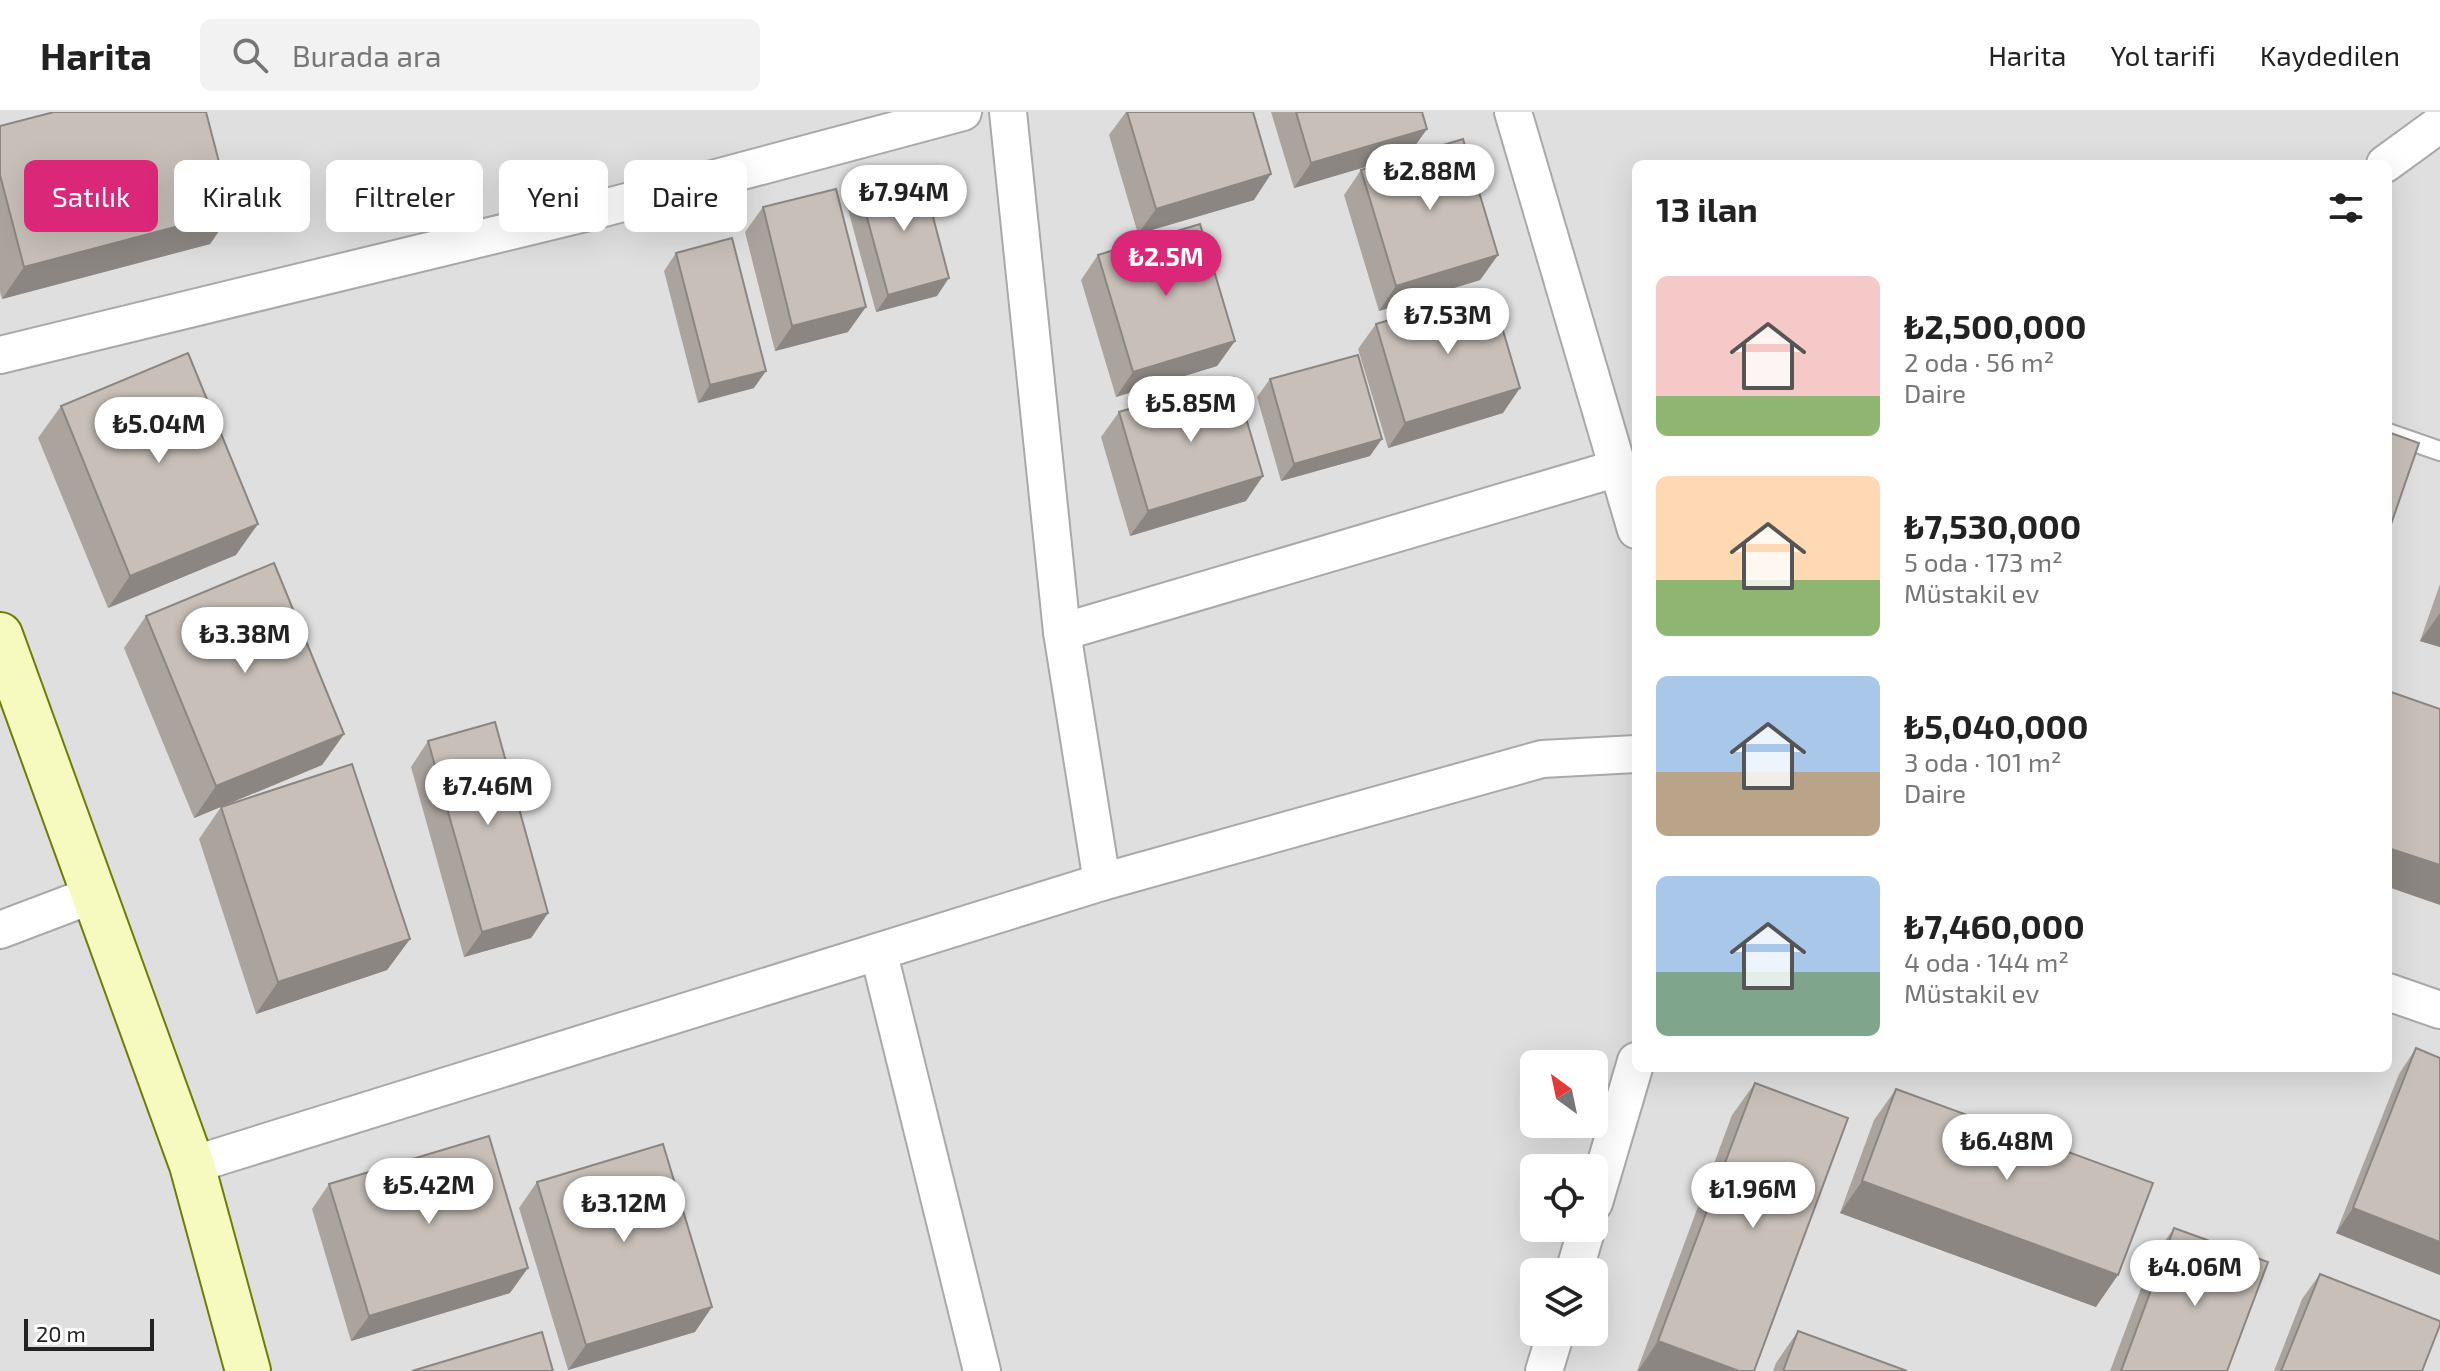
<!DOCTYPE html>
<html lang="tr">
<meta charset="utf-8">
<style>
body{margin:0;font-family:"Exo 2",sans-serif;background:#f2f2f2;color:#222;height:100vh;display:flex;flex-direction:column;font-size:30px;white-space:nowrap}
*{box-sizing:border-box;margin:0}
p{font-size:26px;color:#767676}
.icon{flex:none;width:44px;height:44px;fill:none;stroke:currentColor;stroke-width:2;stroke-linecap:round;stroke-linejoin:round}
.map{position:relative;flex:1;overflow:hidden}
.panel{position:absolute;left:1632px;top:48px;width:760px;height:912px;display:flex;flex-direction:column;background:#fff;border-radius:12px;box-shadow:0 8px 32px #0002}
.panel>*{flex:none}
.hud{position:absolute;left:24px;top:48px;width:760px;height:72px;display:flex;gap:16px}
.needle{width:52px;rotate:327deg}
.fabs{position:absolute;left:1520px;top:938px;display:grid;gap:16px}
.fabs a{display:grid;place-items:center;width:88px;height:88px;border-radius:12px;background:#fff;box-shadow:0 8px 32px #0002;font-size:40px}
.scale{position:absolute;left:24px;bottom:20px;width:130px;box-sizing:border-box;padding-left:8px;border:4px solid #222;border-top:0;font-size:22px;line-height:28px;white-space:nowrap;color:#222;-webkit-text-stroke:6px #fff;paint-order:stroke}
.price{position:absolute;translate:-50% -68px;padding:0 18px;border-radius:28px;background:#fff;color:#222;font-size:26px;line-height:52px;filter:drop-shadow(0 2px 4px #0008)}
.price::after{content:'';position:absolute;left:50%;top:48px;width:24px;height:18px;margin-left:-12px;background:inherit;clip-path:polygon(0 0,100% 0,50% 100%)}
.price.on{background:#db2777;color:#fff}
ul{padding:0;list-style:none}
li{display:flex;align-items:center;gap:24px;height:200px;padding:0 24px}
li span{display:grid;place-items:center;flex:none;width:224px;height:160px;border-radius:12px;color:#555}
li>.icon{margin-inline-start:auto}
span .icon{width:96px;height:96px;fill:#fffc;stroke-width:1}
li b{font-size:34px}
h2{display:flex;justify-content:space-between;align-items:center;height:96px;padding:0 24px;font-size:34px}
.chip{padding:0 28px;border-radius:12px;background:#fff;box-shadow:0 8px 32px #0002;font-size:28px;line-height:72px}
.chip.on{background:#db2777;color:#fff}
header{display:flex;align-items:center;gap:48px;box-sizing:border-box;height:112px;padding:0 40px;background:#fff;border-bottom:2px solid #e0e0e0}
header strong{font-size:38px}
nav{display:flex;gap:44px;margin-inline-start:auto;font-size:28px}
.search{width:560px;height:72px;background:#f2f2f2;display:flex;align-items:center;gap:20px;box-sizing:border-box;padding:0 28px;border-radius:12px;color:#767676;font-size:30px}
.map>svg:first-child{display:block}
</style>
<header>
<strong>Harita</strong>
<div class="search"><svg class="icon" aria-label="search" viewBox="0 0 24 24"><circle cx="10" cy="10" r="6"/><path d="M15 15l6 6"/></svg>Burada ara</div>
<nav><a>Harita</a><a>Yol tarifi</a><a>Kaydedilen</a></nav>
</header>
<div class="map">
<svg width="2440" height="1259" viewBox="0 0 2440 1259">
<rect width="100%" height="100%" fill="#f2efe9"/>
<path fill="#e0dfdf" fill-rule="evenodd" d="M0,0H2440V1259H0ZM1636,52H2388V956H1636ZM1534,952H1594V1012H1534ZM1534,1056H1594V1116H1534ZM1534,1160H1594V1220H1534Z"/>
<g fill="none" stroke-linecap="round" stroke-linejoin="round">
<g stroke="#a9a9a9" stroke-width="22">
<polyline id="lane" points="2388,321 2440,339"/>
</g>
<g stroke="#a9a9a9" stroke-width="40">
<g id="street">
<polyline points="1008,0 1062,520 1102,770"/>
<polyline points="1513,0 1636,418"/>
<polyline points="2385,52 2440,12"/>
<polyline points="0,243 589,100 963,0"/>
<polyline points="1062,520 1618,356"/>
<polyline points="0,818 95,782"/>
<polyline points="879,842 982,1259"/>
<polyline points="2388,880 2440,898"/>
<polyline points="192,1053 1102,770 1542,647 1636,642"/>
<polyline points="1594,1091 1636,949"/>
<polyline points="1574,1160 1587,1116"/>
<polyline points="1544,1259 1556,1220"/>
</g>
</g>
<g stroke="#707d05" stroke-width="48">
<polyline id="secondary" points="0,523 192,1053 248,1259"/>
</g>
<use href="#lane" stroke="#fff" stroke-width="18"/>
<use href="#street" stroke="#fff" stroke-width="36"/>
<use href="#secondary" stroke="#f7fabf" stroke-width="44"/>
</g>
<g fill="#aba49e">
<polygon points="1126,0 1253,0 1254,88 1138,122 1109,23"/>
<polygon points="1271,0 1422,0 1427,17 1409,42 1294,76"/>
<polygon points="0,14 232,100 210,132 2,187 0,180"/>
<polygon points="1361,58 1498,143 1480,168 1379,199 1344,83"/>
<polygon points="859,76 937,184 876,200 847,94"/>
<polygon points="763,95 848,220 775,239 745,120"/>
<polygon points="676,141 754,276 698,291 664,159"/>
<polygon points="1098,143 1235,229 1217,254 1116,285 1081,168"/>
<polygon points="1376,212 1503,301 1388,336 1358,237"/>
<polygon points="1270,267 1370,344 1281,369 1257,285"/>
<polygon points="61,294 236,443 108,496 38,326"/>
<polygon points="1119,300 1246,389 1130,424 1101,325"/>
<polygon points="2440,472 2440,535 2420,529"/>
<polygon points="146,504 344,622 322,653 194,706 124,536"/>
<polygon points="428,629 548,801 531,826 464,845 411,655"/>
<polygon points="221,695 410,827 387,858 256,902 199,727"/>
<polygon points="2416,936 2440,1163 2336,1121 2399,962"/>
<polygon points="1755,971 1754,1259 1637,1259 1732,1003"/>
<polygon points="1896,977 2096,1195 1840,1101 1874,1008"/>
<polygon points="537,1070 695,1220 568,1258 519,1096"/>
<polygon points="329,1072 510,1181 351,1229 312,1097"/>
<polygon points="2174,1116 2227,1259 2110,1259 2152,1147"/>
<polygon points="2320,1162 2422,1259 2274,1259 2302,1187"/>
<polygon points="1798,1219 1907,1259 1773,1259 1776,1251"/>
</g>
<g fill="#8b8681">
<polygon points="1427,17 1409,42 1294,76 1311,51"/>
<polygon points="1271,62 1254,88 1138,122 1156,97"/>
<polygon points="232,100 210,132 2,187 24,155"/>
<polygon points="1498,143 1480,168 1379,199 1396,174"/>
<polygon points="949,166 937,184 876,200 888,183"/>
<polygon points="866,195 848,220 775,239 792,214"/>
<polygon points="1235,229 1217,254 1116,285 1133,260"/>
<polygon points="766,259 754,276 698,291 710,273"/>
<polygon points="1520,276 1503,301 1388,336 1405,311"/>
<polygon points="1382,327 1370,344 1281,369 1294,352"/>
<polygon points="1263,364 1246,389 1130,424 1148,399"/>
<polygon points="258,412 236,443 108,496 130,464"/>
<polygon points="2440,501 2440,535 2420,529"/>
<polygon points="344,622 322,653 194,706 216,674"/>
<polygon points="2388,736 2440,753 2440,793 2388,775"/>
<polygon points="548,801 531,826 464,845 482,820"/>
<polygon points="410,827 387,858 256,902 278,870"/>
<polygon points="1862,1069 2118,1163 2096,1195 1840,1101"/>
<polygon points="2353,1096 2440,1130 2440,1163 2336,1121"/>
<polygon points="528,1156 510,1181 351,1229 369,1204"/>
<polygon points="712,1195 695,1220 568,1258 586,1233"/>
<polygon points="1658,1229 1739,1259 1638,1259"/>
</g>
<g fill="#c7bfb8" stroke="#8b8681" stroke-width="2">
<polygon points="54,0 206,0 232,100 24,155 0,63 0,14"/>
<polygon points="1127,0 1253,0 1271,62 1156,97"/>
<polygon points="1296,0 1422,0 1427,17 1311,51"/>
<polygon points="1463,27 1498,143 1396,174 1361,58"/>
<polygon points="921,59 949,166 888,183 859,76"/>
<polygon points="836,77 866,195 792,214 763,95"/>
<polygon points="1200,112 1235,229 1133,260 1098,143"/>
<polygon points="732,126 766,259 710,273 676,141"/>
<polygon points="1491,178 1520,276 1405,311 1376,212"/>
<polygon points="188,241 258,412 130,464 61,294"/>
<polygon points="1358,243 1382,327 1294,352 1270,267"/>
<polygon points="1234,265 1263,364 1148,399 1119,300"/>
<polygon points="2388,320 2419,331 2388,421"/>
<polygon points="274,451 344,622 216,674 146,504"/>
<polygon points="2388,579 2440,597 2440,753 2388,736"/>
<polygon points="495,610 548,801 482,820 428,629"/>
<polygon points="352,652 410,827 278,870 221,695"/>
<polygon points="2416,936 2440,946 2440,1130 2353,1096"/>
<polygon points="1755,971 1848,1006 1754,1259 1739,1259 1658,1229"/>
<polygon points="1896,977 2153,1071 2118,1163 1862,1069"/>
<polygon points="489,1024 528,1156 369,1204 329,1072"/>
<polygon points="663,1032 712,1195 586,1233 537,1070"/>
<polygon points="2174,1116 2268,1150 2227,1259 2121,1259"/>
<polygon points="2320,1162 2440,1209 2440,1213 2422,1259 2281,1259"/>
<polygon points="1798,1219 1907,1259 1783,1259"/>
<polygon points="542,1220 553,1259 412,1259"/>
</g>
</svg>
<div class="fabs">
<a><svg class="needle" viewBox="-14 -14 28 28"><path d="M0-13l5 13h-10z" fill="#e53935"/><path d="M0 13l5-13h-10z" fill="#767676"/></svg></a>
<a><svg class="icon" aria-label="locate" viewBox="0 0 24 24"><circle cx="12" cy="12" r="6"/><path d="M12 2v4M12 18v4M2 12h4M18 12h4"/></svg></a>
<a><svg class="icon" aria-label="layers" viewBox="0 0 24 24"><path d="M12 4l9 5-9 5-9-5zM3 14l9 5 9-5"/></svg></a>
</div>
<div class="scale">20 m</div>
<b class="price" style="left:1430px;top:100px">₺2.88M</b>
<b class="price" style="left:904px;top:121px">₺7.94M</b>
<b class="price on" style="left:1166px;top:186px">₺2.5M</b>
<b class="price" style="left:1448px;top:244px">₺7.53M</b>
<b class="price" style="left:1191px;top:332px">₺5.85M</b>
<b class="price" style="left:159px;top:353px">₺5.04M</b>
<b class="price" style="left:245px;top:563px">₺3.38M</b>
<b class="price" style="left:488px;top:715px">₺7.46M</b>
<b class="price" style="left:2007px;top:1070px">₺6.48M</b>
<b class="price" style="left:429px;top:1114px">₺5.42M</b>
<b class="price" style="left:1753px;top:1118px">₺1.96M</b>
<b class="price" style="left:624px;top:1132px">₺3.12M</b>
<b class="price" style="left:2195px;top:1196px">₺4.06M</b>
<div class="hud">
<a class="chip on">Satılık</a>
<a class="chip">Kiralık</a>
<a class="chip">Filtreler</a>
<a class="chip">Yeni</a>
<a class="chip">Daire</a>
</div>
<section class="panel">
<h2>13 ilan<svg class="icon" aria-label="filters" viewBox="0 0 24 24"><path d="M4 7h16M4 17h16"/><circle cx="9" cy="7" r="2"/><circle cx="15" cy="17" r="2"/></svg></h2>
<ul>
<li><span style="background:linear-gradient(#f6c9c9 75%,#8fb573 0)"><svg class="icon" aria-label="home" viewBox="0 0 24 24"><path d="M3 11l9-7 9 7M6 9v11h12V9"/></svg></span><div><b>₺2,500,000</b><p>2 oda · 56 m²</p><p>Daire</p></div></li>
<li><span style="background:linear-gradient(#ffd9b3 65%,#8fb573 0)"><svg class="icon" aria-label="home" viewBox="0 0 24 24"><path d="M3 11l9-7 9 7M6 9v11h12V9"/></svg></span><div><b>₺7,530,000</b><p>5 oda · 173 m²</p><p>Müstakil ev</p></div></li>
<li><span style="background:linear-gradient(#a9c7e8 60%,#b9a48a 0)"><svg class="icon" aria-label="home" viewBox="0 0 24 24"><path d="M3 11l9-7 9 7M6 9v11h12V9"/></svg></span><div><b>₺5,040,000</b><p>3 oda · 101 m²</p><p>Daire</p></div></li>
<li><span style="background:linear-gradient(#a9c7e8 60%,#7fa58c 0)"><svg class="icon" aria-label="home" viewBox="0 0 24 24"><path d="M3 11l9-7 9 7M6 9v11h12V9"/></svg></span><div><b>₺7,460,000</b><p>4 oda · 144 m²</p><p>Müstakil ev</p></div></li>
</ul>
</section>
</div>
